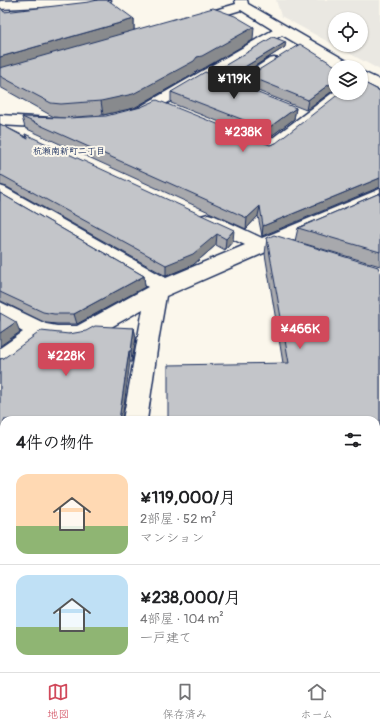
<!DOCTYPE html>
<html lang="ja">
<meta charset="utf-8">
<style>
body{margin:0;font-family:Pangolin,"Klee One",sans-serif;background:#f6f6f6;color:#202124;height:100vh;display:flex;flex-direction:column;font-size:15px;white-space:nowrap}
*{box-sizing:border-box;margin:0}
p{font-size:13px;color:#757577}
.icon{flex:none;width:22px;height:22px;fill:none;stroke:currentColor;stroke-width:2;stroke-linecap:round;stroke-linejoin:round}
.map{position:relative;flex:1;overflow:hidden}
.sheet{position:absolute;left:0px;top:416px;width:380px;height:256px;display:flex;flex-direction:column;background:#fff;border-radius:12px 12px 0 0;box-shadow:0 1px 3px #0004}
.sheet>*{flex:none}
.tools{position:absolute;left:328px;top:12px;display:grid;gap:8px}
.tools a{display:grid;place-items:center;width:40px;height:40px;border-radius:50%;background:#fff;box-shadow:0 1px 3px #0004;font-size:20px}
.price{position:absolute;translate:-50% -34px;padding:0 9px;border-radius:4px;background:#d1495b;color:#fff;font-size:13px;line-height:26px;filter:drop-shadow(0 1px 2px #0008)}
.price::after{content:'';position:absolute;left:50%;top:24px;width:12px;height:9px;margin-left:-6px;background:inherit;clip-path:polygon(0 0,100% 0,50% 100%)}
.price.on{background:#222;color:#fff}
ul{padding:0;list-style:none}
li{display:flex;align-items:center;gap:12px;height:100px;padding:0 16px}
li+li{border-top:1px solid #e0e0e0}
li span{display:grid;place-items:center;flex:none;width:112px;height:80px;border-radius:12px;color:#555}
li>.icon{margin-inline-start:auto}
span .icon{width:48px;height:48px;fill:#fffc;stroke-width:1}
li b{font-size:17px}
h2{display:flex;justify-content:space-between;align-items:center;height:48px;padding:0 16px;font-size:17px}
.dock{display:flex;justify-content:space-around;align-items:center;height:56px;border-top:1px solid #e0e0e0;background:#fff;font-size:11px;color:#757577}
.dock a{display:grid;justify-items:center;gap:2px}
.dock .on{color:#d1495b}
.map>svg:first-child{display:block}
</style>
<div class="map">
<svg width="380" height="672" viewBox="0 0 380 672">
<rect width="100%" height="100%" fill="#fbf7ec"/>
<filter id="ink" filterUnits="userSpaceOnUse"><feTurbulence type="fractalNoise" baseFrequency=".025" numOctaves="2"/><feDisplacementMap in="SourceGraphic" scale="8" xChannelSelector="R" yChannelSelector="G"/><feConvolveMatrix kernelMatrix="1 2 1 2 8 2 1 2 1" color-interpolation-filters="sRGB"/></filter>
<g filter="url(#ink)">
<path fill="#eae8e2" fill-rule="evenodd" d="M276,0H380V70L281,16ZM335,19H361V45H335Z"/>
<g fill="#dadad7" stroke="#7a849a">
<polygon points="0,596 4,596 4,668 67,668 66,672 0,672"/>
<polygon points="78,668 234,668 233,672 77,672"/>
</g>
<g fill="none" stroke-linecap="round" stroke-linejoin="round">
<g stroke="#1b2f5e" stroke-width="3">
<g id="minor">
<polygon points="29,0 111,0 109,3 105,4 0,9 0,1"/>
<polygon points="235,0 247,0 248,4 352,64 354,67 337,67 282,35 145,116 134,119 129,117 126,114 129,111 136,109 273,30 241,10 195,24 191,23 189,20 191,17 236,4"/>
<polygon points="274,58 279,59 281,62 279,65 239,91 234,92 229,91 227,88 229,85 269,59"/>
<polygon points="361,71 380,80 380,90 361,81"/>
<path d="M335,91V93H349L274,152C265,155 246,150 241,142L243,139L249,137L266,143Z"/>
<polygon points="0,115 52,118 58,120 60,123 58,126 52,128 0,125"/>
<path d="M0,186L6,188L166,278L245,245L201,224L199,220L201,216L208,214L215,216L262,238L380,189V202L166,296L159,336L147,420H123L143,309L88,340C73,345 59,344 44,340L8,367L0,369V348L23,332L0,320V302L46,324L57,326H77L148,287L0,200Z"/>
<rect x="376" y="477" width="4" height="26"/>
<rect x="0" y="480" width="4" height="26"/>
<polygon points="0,533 4,534 4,562 0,561"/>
<rect x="376" y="540" width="4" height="28"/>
</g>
</g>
<use href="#minor" fill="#fbf7ec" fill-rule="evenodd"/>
<g stroke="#1b2f5e" stroke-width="4">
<polyline points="376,509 380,509"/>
<polyline points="0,514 4,514"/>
<polyline points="376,530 380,529"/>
<polyline points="0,531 4,531"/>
</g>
</g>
<g fill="#a8a9ad" stroke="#1b2f5e">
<polygon points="0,7 4,12 134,19 134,30 253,40 201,70 197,71 194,74 134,108 103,115 64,118 54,117 0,87"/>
<polygon points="285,47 233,80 218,75 219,69"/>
<polygon points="335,67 335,90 334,90 306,110 248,87 249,76"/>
<polygon points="171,92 296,108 294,119 266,140 171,103"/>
<polygon points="22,117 270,145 276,143 262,236 258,216 246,229 25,128"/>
<polygon points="0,124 26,137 25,134 233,241 225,250 216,245 193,265 166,276 7,187 0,185"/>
<polygon points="0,193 144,276 145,287 77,324 57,324 46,323 1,301 0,301"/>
<polygon points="380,193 380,266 295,241 298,228"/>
<polygon points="267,238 380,272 380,457 376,457 376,420 283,363 265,254"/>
<polygon points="134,328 136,338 132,362 130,362 4,420 4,465 0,465 0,359 4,358 69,334"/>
</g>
<g fill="#888a8d" stroke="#1b2f5e">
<polygon points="134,19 134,32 0,71 0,57"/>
<polygon points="254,27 253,40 201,70 197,71 194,74 134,108 103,115 101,101 197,57"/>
<polygon points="286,42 285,47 233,80 233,74"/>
<polygon points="335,80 334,90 306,110 308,100"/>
<polygon points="296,108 294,119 266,140 267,129"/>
<polygon points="380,178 380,187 262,236 263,226"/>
<polygon points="260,206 258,216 246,229 247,218"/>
<polygon points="234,230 233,241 225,250 226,239"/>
<polygon points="217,234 216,245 193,265 166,276 166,265"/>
<polygon points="144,276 145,287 77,324 74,314"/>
<polygon points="16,322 20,332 0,346 0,333"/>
<polygon points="134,328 136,338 132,362 131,351"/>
<polygon points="129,351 130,362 122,420 119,420"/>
</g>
<g fill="#c3c5c9" stroke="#1b2f5e">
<polygon points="98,0 108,0 134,19 0,57 0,7 4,12 89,2"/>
<polygon points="213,8 235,16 254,27 202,56 197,57 194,61 133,94 101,101 61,104 51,103 0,76 0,68"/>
<polygon points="273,37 286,42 233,74 219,69"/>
<polygon points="300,44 337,67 335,67 335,80 308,100 249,76"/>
<polygon points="205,72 296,108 267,129 171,92"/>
<polygon points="361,81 380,91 380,178 263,226 260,206 247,218 22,117 68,118 106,116 141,107 157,100 270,145 276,143 340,93 361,93"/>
<polygon points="0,124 28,139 25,134 234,230 226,239 217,234 193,254 166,265 3,176 0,175"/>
<polygon points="0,193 144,276 74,314 54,314 43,312 0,292"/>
<polygon points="380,193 380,252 298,228"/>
<polygon points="274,235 378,267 380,272 380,444 376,444 376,420 168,420 168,365 289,363 267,238"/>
<polygon points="0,313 16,322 0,333"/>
<polygon points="95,326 134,328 131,351 129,351 119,420 4,420 4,456 0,456 0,359 4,358 41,331 69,334 86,331"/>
<polygon points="376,581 380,581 380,672 242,672 243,668 376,668"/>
</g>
</g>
<g text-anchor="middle" stroke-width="4" stroke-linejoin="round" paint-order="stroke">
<g font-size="9" font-weight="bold" fill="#1b2f5e" stroke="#fbf7ec">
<text x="69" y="154">杭瀬南新町二丁目</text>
</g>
</g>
</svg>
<div class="tools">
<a><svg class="icon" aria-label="locate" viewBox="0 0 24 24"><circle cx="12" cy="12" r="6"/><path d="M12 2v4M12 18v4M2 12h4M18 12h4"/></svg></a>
<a><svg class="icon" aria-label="layers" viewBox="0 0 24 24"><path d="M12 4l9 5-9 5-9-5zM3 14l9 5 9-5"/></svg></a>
</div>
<b class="price on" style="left:234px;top:100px">¥119K</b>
<b class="price" style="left:243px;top:153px">¥238K</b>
<b class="price" style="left:300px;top:350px">¥466K</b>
<b class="price" style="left:66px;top:377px">¥228K</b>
<section class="sheet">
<h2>4件の物件<svg class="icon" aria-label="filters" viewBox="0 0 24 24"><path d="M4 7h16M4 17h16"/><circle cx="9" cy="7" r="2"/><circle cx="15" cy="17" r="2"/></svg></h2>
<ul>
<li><span style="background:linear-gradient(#ffd9b3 65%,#8fb573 0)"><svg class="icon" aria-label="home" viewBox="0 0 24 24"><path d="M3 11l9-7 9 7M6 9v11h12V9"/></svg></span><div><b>¥119,000/月</b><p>2部屋 · 52 m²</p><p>マンション</p></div></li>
<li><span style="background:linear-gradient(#bfe0f5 65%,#8fb573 0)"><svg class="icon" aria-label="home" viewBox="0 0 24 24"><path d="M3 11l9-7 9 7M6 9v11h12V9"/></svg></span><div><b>¥238,000/月</b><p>4部屋 · 104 m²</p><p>一戸建て</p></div></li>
</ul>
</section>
</div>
<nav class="dock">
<a class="on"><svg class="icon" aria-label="map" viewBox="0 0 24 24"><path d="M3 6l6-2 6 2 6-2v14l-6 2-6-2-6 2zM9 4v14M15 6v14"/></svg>地図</a>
<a><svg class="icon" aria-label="saved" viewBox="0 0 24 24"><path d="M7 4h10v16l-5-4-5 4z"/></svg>保存済み</a>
<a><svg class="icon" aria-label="home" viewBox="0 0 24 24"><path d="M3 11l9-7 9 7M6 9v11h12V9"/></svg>ホーム</a>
</nav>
